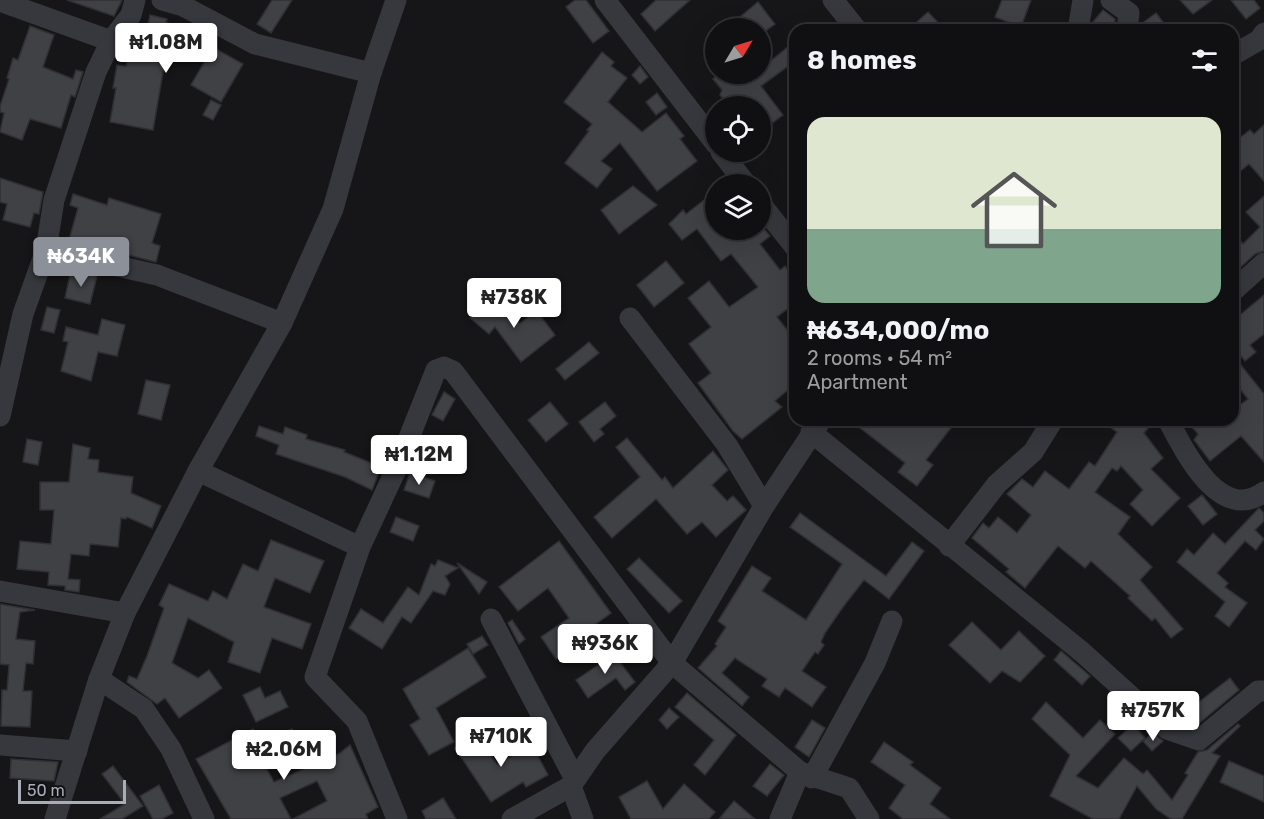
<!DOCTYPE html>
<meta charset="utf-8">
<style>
body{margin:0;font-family:Rubik,sans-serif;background:#1e1e20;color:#f1f3f6;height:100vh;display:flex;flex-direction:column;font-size:22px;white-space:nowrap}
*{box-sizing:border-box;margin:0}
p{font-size:20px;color:#9c9d9f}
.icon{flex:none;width:33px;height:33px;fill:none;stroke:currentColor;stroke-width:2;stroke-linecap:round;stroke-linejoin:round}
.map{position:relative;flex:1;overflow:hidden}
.side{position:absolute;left:789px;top:24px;width:450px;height:402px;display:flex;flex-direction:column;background:#101012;border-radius:18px;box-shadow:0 6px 24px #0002,0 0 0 2px #303032}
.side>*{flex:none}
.needle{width:39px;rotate:52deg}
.tools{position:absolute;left:705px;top:18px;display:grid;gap:12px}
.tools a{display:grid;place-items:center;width:66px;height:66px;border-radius:50%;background:#101012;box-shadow:0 6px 24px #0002,0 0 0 2px #303032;font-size:30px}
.scale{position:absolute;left:18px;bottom:15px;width:108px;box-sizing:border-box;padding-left:6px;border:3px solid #a8adb8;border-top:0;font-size:16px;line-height:21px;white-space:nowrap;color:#a8adb8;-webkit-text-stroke:4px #111113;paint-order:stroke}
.price{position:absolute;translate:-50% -51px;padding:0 14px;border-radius:6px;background:#fff;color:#222;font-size:20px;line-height:39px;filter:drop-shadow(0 2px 3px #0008)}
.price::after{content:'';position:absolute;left:50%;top:36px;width:18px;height:14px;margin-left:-9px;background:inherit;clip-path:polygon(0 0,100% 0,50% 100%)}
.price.selected{background:#8c9099;color:#fff}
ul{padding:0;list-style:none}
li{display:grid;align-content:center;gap:12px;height:318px;padding:0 18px}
li span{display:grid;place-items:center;height:186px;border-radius:18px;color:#555}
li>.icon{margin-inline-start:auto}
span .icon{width:108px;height:108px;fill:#fffc;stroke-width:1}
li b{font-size:26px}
h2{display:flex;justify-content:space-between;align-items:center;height:72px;padding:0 18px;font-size:26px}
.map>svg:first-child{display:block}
</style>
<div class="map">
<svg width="1264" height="819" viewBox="0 0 1264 819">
<rect width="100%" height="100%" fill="#161618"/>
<g fill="#404145" stroke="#303034" stroke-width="1.5">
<polygon points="67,0 122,0 114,16"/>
<polygon points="272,0 292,0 271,33 257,24"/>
<polygon points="575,0 586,0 609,31 593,43 566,7"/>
<polygon points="656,0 690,0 655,31 641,14"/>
<polygon points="1002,0 1031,0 1021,27 995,17"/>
<polygon points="1180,0 1212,0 1193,14"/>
<polygon points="1231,0 1254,0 1260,8 1246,19"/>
<polygon points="758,2 775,24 760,35 760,28 741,28 735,21"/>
<polygon points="1103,10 1115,19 1114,30 1091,30 1092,23"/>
<polygon points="928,12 945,30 908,30"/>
<polygon points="1156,13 1169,30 1140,30 1140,25"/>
<polygon points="150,15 167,19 166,22 208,42 207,44 243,64 221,102 191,85 206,59 171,42 163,72 153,130 110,122 116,88 113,88 117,65 126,66 129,55 141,58"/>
<polygon points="30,26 54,35 43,67 73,79 76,70 83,72 75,97 71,95 61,128 30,119 22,140 0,132 4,113 0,112 0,106 9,79 7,78 13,58 18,60"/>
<polygon points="795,41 795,61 761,86 783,115 760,132 760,106 729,106 720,95 722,90 713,79 718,74 760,74 760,54 768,63"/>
<polygon points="602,52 614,62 611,66 627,78 608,102 642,132 666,113 684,136 680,139 697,161 657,191 620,143 601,161 612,169 597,188 565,163 589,131 587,130 592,124 564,102"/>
<polygon points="640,66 648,77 640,84 632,75"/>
<polygon points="657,93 667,107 656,115 646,102"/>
<polygon points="211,100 221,105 213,120 203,115"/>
<polygon points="1264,125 1264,181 1249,164 1233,177 1233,143 1250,130 1254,134"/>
<polygon points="0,178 43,192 39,214 34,213 30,227 3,220 7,204 0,202"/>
<polygon points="633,186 657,205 619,234 601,210"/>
<polygon points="716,191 716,230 760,230 760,224 770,236 760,244 780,270 785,266 795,280 795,303 777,317 795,340 795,378 788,386 790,388 775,401 782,407 742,439 733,431 698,383 711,373 689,344 711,327 688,298 709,281 729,307 758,287 731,254 721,261 697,229 682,240 669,224 683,210 686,214"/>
<polygon points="73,194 107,205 109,198 161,214 152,243 160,246 156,262 69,240 78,208 70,205"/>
<polygon points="1264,196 1264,251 1255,254 1233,274 1233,232 1243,244 1260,227 1246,212"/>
<polygon points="666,261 684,283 654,307 637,285"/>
<polygon points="83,273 97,276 90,304 65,298 70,275 82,278"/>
<polygon points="1264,295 1264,334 1250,345 1256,352 1245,361 1233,346 1233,306 1240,315"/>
<polygon points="488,297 520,323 537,311 555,335 521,362 495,327 489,334 470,318"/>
<polygon points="47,307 60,310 54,333 41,330"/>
<polygon points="102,319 125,325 117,356 98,352 91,381 61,371 68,342 63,341 66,327 98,335"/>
<polygon points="589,342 599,353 565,380 556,369"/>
<polygon points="1233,355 1264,394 1264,462 1241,436 1210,461 1194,440 1198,434 1186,420 1233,420 1233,410 1248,399 1233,380"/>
<polygon points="146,380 170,385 161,420 138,414"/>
<polygon points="444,392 455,399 443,421 432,415"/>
<polygon points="550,402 568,424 546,442 528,420"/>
<polygon points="605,402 616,416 600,429 604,434 594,442 579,422"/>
<polygon points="850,420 957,420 926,460 933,465 917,486 898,472 905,463"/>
<polygon points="1100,420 1142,420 1149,427 1144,433 1163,458 1151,469 1180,498 1152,526 1130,504 1143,490 1121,466 1117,471 1112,468 1095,492 1130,517 1118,534 1152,567 1140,580 1183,629 1171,638 1155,618 1152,621 1128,598 1130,596 1091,561 1085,568 1058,546 1025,588 1006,572 1009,569 972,538 983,523 989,528 998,517 1017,533 1031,515 1007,494 1022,479 1033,487 1045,471 1069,489 1089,462 1095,466 1117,432"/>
<polygon points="259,426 283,434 285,427 307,435 306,439 345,450 344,452 381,467 372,490 345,477 276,454 279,445 256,436"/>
<polygon points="627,438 662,480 665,477 673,488 713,451 728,470 712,485 727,501 733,496 746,510 716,537 702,522 687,534 656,499 612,538 594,517 640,477 616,447"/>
<polygon points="27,439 42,442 38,465 23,462"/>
<polygon points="73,444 90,448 88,459 99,460 98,472 133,477 131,493 161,506 152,528 127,517 126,519 121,518 118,547 90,544 89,556 71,554 68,579 80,580 79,592 65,590 65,586 48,585 49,572 17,569 20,541 51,544 54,510 40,510 40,482 69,482"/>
<polygon points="410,473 435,481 429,498 404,490"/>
<polygon points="1202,495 1217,514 1203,525 1188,506"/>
<polygon points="1259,508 1264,513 1264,521 1255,530 1264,539 1256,550 1245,541 1217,573 1228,583 1225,587 1247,603 1229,627 1215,616 1225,602 1177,562 1187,549 1194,555 1213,533 1225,544"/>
<polygon points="800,513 886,576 912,542 924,551 889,599 864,580 843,607 825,633 821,642 824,645 818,654 815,652 802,671 826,687 812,707 785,688 779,697 762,686 767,679 735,658 722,673 749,697 742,706 698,668 717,646 715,644 726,627 718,621 752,566 771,578 762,591 806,620 842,564 790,527"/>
<polygon points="396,517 419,526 413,541 390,532"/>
<polygon points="271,540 324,561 310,593 275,578 264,607 311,624 302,649 272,638 260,673 228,662 234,642 188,618 172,663 198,678 209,670 222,688 179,718 165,698 157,704 127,682 129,676 137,679 147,656 164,608 159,605 169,584 208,601 213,591 227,599 243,564 258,571"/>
<polygon points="559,541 611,613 581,635 584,639 556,659 541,637 569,618 548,588 518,611 499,587"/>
<polygon points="639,558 682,601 669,613 627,569"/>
<polygon points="438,560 458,568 445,576 450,584 445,595 433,591 411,623 402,617 382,649 349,628 361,609 383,623 408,587 419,595 431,564 435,566"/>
<polygon points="457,563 487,582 479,594"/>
<polygon points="0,604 35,610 20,612 16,639 35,641 33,664 26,663 23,691 32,691 30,727 1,726 2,690 7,690 9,665 0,664"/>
<polygon points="512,620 525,639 519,644 508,623"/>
<polygon points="972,622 1001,650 1019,631 1045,656 1020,682 1002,671 990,683 949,645"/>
<polygon points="482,636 488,645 473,654 467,644"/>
<polygon points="468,648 486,677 436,708 454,742 429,755 410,725 420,719 403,689"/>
<polygon points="611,650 635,682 625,690 616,678 588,698 576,680 604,661 601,657"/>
<polygon points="1061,651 1090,676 1082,685 1054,660"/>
<polygon points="1230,678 1239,690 1197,725 1186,712"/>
<polygon points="260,687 265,698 280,691 288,707 256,722 243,695"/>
<polygon points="687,693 736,735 705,775 694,765 714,740 675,707"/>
<polygon points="1046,702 1083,738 1100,720 1115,734 1076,776 1098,788 1124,758 1143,774 1147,770 1172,800 1188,775 1185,773 1198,752 1207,750 1238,724 1240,726 1212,753 1220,756 1182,819 1171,819 1156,809 1137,786 1119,819 1093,819 1050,796 1070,755 1032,719"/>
<polygon points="669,708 679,717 667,729 659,720"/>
<polygon points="812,720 825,728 809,757 795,747"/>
<polygon points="1133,724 1145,738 1131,751 1118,738"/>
<polygon points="253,729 261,743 292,729 300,745 263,762 274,782 340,753 350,745 378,807 366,814 368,819 293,819 327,801 317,781 280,798 291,819 231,819 196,759"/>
<polygon points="1153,733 1163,741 1152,751 1143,741"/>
<polygon points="475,734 497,764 532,745 548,775 526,787 523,782 491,802 455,748"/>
<polygon points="884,742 913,762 910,765 941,788 930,804 950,819 903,819 889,808 905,785 871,762"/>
<polygon points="11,759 58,762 54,781 10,778"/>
<polygon points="1229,761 1264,776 1264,802 1220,782"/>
<polygon points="770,764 784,775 767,796 753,786"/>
<polygon points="113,766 143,806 122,819 100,819 125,804 102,774"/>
<polygon points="647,781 663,809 684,784 715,812 709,819 631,819 619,797"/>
<polygon points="159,785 173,813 162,819 153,819 140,796"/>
<polygon points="443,798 456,819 426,819 422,811"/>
<polygon points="734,801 755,819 719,819"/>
</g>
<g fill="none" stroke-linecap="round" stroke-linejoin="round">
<g stroke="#37383d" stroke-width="21">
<polyline points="162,0 183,6 255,44 371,73"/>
<polyline points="605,0 716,144"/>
<polyline points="833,0 857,30"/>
<polyline points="1111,0 1129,13 1127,30"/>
<polyline points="0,1 111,41"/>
<polyline points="1078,30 1083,0"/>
<polyline points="1233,55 1259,40 1264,33"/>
<polyline points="721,152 746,184"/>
<polyline points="760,203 795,247"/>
<polyline points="46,250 157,275 282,323"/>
<polyline points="1233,291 1264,263"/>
<polyline points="630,318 727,445 764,506"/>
<polyline points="0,416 23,314 46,250 54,200 96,72 111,41 131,15 135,0"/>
<path d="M1168,420C1185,452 1220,524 1264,492"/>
<polyline points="811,432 1082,652 1167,729 1199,740 1258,691 1264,691"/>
<polyline points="198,471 360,547"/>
<polyline points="949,546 997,484 1033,452 1053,420"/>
<polyline points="0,591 125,613"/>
<polyline points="491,619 575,779"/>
<polyline points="99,679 144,709 171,749 204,819"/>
<polyline points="0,745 77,751"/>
<polyline points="812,778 875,663 892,621"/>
<polyline points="571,786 583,819"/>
<polyline points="55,819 99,679 125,613 198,471 282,323 333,209 371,73 396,0"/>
<polyline points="397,819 357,721 315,677 360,547 399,463 436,370 444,367 453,371 672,663 800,772 849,788 869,819"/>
<polyline points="512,819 571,786 595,751 672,663 764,506 821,420"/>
<polyline points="780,819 800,772"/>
</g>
</g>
</svg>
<div class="tools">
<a><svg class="needle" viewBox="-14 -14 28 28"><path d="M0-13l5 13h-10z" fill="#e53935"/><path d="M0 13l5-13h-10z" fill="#9c9d9f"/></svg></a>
<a><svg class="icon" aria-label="locate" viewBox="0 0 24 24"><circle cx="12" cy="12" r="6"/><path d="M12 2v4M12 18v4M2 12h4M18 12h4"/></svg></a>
<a><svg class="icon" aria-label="layers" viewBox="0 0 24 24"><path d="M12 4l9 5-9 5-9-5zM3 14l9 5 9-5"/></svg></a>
</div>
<div class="scale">50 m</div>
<b class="price" style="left:166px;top:74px">₦1.08M</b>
<b class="price selected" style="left:81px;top:288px">₦634K</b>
<b class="price" style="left:514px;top:329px">₦738K</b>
<b class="price" style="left:419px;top:486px">₦1.12M</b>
<b class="price" style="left:605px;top:675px">₦936K</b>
<b class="price" style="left:1153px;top:742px">₦757K</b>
<b class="price" style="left:501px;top:768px">₦710K</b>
<b class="price" style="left:284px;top:781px">₦2.06M</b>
<section class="side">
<h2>8 homes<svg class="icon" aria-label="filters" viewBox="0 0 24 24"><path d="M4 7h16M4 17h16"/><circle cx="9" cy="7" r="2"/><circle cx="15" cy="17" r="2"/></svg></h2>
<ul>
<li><span style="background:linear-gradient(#dfe7d0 60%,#7fa58c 0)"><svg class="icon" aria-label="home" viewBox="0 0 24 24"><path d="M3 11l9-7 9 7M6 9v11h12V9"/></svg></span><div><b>₦634,000/mo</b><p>2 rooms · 54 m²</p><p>Apartment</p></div></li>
</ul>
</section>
</div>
